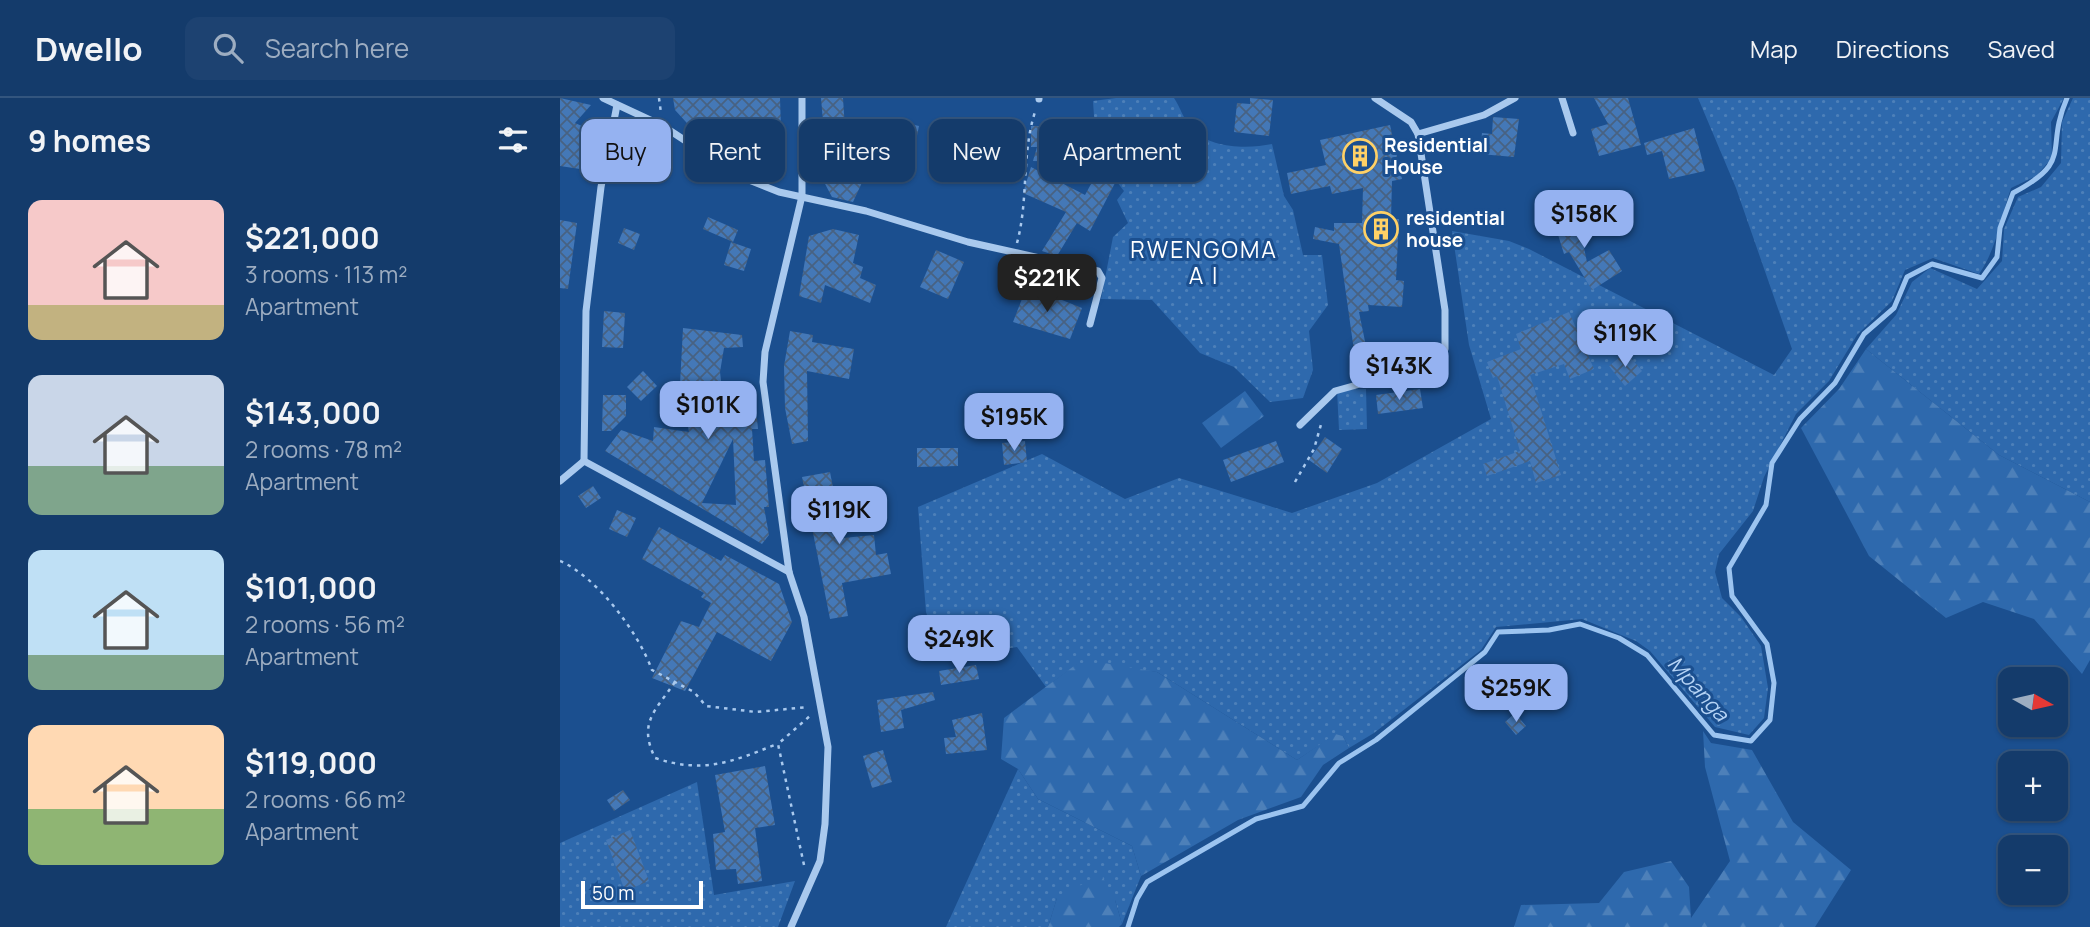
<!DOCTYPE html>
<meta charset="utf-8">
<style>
body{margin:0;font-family:Manrope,sans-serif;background:#1d4271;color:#f1f3f6;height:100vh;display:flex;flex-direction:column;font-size:26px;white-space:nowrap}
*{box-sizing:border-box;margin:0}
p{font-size:23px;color:#9dadc1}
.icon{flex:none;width:38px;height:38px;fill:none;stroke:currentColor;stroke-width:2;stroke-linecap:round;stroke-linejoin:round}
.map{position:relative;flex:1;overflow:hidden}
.drawer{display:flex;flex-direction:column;background:#143b6b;width:560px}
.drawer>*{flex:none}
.guide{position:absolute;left:21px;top:21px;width:665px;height:63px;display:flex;gap:14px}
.needle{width:46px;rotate:98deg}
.controls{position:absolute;left:1438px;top:569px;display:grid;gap:14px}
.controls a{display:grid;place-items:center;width:70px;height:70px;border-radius:14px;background:#143b6b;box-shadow:0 2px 5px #0004,0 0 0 2px #33557e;font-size:35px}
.scale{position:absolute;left:21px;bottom:18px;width:122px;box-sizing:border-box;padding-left:7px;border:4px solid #fff;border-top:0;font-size:19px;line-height:24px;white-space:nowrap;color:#fff;-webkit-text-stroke:5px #1b4f8f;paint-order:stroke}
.price{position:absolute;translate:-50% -60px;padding:0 16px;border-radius:14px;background:#95b2f1;color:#111;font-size:23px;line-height:46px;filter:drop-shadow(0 2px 4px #0008)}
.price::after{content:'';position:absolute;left:50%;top:42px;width:21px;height:16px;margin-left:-10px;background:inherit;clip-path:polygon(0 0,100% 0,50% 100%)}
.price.current{background:#222;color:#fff}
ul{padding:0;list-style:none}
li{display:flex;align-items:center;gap:21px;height:175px;padding:0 28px}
li span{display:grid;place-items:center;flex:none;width:196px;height:140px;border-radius:14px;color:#555}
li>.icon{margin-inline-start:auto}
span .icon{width:84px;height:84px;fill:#fffc;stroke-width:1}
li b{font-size:30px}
h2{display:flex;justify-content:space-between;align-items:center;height:84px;padding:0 28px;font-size:30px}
.chip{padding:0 24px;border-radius:14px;background:#143b6b;box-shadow:0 2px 5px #0004,0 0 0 2px #33557e;font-size:24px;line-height:63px}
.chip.current{background:#95b2f1;color:#111}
header{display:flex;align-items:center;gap:42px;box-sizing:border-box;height:98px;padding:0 35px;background:#143b6b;border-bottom:2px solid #33557e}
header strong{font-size:33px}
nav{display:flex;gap:38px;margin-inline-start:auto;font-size:24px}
.search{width:490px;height:63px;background:#1d4271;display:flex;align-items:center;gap:18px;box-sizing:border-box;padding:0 24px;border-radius:14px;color:#9dadc1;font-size:26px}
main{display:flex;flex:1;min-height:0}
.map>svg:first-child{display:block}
</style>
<header>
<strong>Dwello</strong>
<div class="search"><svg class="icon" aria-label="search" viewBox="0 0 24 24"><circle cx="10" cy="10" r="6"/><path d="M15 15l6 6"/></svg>Search here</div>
<nav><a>Map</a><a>Directions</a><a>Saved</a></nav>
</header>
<main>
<section class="drawer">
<h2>9 homes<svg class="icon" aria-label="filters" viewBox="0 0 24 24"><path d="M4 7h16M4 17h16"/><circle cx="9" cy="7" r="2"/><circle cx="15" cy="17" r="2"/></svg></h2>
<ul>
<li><span style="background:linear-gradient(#f6c9c9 75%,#c2b280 0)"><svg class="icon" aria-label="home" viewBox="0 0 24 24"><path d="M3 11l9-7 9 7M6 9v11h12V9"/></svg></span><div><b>$221,000</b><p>3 rooms · 113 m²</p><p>Apartment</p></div></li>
<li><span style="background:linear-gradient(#c9d6e8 65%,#7fa58c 0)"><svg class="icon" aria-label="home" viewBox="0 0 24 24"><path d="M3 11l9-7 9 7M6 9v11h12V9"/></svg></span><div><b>$143,000</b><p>2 rooms · 78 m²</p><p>Apartment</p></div></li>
<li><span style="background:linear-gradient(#bfe0f5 75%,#7fa58c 0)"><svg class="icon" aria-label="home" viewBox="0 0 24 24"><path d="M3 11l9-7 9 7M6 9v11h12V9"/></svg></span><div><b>$101,000</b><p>2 rooms · 56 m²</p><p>Apartment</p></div></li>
<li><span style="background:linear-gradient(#ffd9b3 60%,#8fb573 0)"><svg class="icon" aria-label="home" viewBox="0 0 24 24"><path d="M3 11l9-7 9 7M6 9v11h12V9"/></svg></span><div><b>$119,000</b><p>2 rooms · 66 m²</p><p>Apartment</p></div></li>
</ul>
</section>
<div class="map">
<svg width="1530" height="829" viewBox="0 0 1530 829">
<defs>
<pattern id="grass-dots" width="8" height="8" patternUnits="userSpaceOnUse" patternTransform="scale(1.75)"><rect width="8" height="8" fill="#2e69ad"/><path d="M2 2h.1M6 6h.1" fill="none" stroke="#4d80b9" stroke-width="1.8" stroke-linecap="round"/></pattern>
<pattern id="forest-firs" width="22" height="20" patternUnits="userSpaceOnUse" patternTransform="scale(1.75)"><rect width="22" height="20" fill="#2e69ad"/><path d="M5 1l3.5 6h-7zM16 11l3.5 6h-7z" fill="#4d80b9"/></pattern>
<pattern id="building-cross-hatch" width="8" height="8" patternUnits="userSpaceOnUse" patternTransform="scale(1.75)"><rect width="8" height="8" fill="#4478b7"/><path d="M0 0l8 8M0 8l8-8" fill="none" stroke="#486282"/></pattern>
</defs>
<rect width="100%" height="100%" fill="#1b4f8f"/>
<g fill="url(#grass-dots)">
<path d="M556,0H614C620,9 624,22 631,30C650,51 688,51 712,46L724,98L733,112L743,157H762L768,207L749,233L753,272L743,300L710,304L674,269L640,255L592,202L541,201L553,139L568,125L557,102L564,93C536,57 536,48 533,3Z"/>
<path d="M1138,0H1504L1491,24L1492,60L1476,78L1451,90C1441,119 1437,150 1419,176L1373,160L1345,172L1332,203L1297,237L1269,283L1236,316L1204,379L1193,413L1159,456L1155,474L1162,500L1181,519L1201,548L1208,590L1204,620L1189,637L1155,629L1090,553L1076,543L1022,521L936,529L921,552L814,635L789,650L783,638L775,637L737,662L597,574L519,565L486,589L457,549L381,561L366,514L358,409L482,356L565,401L619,380L732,415L817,385L931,321L909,247L892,133L949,143L969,151L1214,277L1232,251L1176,90Z"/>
<polygon points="1513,0 1530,0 1530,404 1439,357 1306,251 1336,217 1352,184 1370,170 1417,191 1442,163 1444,131 1458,99 1481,89 1501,65 1502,24"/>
<polygon points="806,291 807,331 779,332 777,292"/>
<polygon points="458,671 478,701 572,748 581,778 562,826 555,802 497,800 488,829 386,829"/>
<polygon points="137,684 154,797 235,783 218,829 0,829 0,745"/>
</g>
<g fill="url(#forest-firs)">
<polygon points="1306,251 1439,357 1530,404 1530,562 1522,576 1474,521 1423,504 1386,520 1309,458 1241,330 1279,291"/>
<polygon points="685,293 704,318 661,350 642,325"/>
<polygon points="518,565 544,565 597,574 737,662 775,636 783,638 789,650 763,667 741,699 678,722 581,778 572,748 478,701 458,671 441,661 444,620"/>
<polygon points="1143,633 1151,645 1192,652 1233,724 1291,772 1255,829 954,829 961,807 1039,805 1064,774 1111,763 1129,789 1131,820 1170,763 1145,669"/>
<polygon points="541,776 555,802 562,826 559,829 488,829 497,800"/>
</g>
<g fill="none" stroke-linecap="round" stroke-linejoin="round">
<path stroke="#9cc4f0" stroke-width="5" d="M568,829L577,801L587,784L696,721L743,708L779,665L816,642L925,554L938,534L989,532L1020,526L1059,540L1087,557L1154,637L1191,643L1210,622L1214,585L1207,546L1172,498L1169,470L1206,407L1212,365L1240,321L1275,285L1304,236L1334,210L1347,179L1372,166L1422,180L1437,159L1440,130L1453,95C1515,62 1484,53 1507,0"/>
</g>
<g fill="url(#building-cross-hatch)" fill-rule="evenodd">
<polygon points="0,0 31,7 15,25 31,32 20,71 0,68"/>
<polygon points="113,0 220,0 221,31 213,32 208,67 190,65 194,41 147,47 115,12"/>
<polygon points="261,0 283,0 287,62 312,63 293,104 272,99 264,84 273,47 265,48"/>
<polygon points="690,0 713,2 709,38 674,34 677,5 690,6"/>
<polygon points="1034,0 1068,0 1081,47 1039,58 1031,31 1048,26"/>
<polygon points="933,19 959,21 954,59 920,56 922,35 932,36"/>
<polygon points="71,22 103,41 91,61 59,41"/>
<polygon points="337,23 359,28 350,71 328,66"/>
<polygon points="490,26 510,26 510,34 526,35 525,51 538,51 538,65 473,63 477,49 471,49 471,28 490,28"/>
<polygon points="830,27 842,81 832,83 831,121 839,121 836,182 844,183 842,209 808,207 809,213 799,214 808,258 795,260 779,146 753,141 755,129 774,133 774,125 802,125 803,90 772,96 770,88 731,96 727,75 766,67 760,42"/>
<polygon points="1134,30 1145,73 1109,81 1102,53 1087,57 1084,45"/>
<polygon points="471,69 525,97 537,75 555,85 530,133 517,125 497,158 482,153 506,114 463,95"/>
<polygon points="1015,108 1027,164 1049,152 1062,173 1032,192 1009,154 1004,156 995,127 998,126 995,113"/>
<polygon points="148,119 178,132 173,144 143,131"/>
<polygon points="0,122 17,125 8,191 0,190"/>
<polygon points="64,130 80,136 74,152 58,145"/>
<polygon points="273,131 299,137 293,165 303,169 300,180 316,187 310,205 265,187 261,205 239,198 249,138"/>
<polygon points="171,144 191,151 184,173 164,167"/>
<polygon points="376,152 404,164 388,201 360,189"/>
<polygon points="467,188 522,210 510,241 453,224"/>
<polygon points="44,213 65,215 63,250 42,249"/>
<polygon points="1009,214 1034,271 1010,281 1004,266 970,277 1001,377 976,385 970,363 927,378 923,366 960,353 937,278 933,280 927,264 961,251 956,236"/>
<path d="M123,230L182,237L183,249L164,250L160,274L162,291L194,288L198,331H192L194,363L205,362L209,409H204L209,437L202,446L45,353L61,332L93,343L94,329L129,334L120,286ZM173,341L176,407L142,405Z"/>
<polygon points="230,233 253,237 252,244 294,251 289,281 247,273 248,343 232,346 225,310 224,268"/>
<polygon points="1066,254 1082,273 1065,288 1049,268"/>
<polygon points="83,273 97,288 81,303 67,289"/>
<polygon points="860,291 863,310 818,316 816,297"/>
<polygon points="43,297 66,297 66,318 51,333 42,333"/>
<polygon points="765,339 782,351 767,375 749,362"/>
<polygon points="465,343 467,364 444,367 442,345"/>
<polygon points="716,343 724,364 671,384 663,362"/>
<polygon points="357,350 398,350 398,368 357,369"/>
<polygon points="270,374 283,440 314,437 316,457 327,455 331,476 282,485 288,518 270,521 242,379"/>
<polygon points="33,388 41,400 26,410 18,398"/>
<polygon points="57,412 76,420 67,439 49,431"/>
<polygon points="99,429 161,463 165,457 219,486 232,524 211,563 157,534 125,593 92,580 121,523 139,529 151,505 141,499 144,495 82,461"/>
<polygon points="416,567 419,581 381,587 379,573"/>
<polygon points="373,594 375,602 341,612 344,630 321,634 317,602"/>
<polygon points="422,615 427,652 386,656 384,640 396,639 392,622"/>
<polygon points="955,615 966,628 956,637 945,624"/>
<polygon points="323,652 332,684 312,690 303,658"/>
<polygon points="205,668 215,727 195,730 202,783 178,786 176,771 156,772 153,736 165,734 155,677"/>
<polygon points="63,692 70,702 54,713 47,702"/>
<polygon points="70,732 89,783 65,793 46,742"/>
</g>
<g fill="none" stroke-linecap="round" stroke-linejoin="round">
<g stroke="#a9c9ee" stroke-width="2.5" stroke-dasharray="3.5 5" stroke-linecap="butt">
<polyline points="99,0 101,15"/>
<path d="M457,145C469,101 461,54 476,11"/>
<polyline points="735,384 754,351 762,323"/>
<path d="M0,463C37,479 78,534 92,572L134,594L146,608L196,614L248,609"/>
<path d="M115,584C95,613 78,625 95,660C143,676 172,664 217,646"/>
<polyline points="244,767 218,646 251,617"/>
</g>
<g stroke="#a9c9ee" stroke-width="7">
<polyline points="43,0 103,28 179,78 219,94 306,113 408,144 538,173 542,180 530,226"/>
<polyline points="479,0 479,1"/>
<polyline points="1002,0 1013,35"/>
<polyline points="858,36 924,17 955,0"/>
<polyline points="740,327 775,293 854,271 876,262 885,251 885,212 858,36 851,24 815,0"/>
<polyline points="24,363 26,213 41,89 57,7"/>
<polyline points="0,383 24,363 229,474"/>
<polyline points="231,829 260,763 265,726 268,649 244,519 229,474 203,284 205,254 242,98 242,0"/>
</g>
</g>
<defs>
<g id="building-ring" transform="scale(1.75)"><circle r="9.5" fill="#1b4f8f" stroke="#ffd166" stroke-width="1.5"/><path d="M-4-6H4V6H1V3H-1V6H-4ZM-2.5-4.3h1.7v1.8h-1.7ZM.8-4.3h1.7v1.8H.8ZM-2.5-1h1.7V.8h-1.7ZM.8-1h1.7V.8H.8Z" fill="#ffd166"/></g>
</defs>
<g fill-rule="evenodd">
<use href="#building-ring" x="800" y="58"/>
<use href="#building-ring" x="821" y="131"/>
</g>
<g text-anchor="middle" stroke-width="6" stroke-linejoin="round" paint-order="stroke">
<g font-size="19" font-weight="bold" fill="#fff" stroke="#1b4f8f" text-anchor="start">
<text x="824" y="54">Residential<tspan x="824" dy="22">House</tspan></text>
<text x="846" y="127">residential<tspan x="846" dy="22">house</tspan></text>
</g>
<g font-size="21" font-style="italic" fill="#b5d3f5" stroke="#1b4f8f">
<text transform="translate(1138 591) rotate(48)" y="7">Mpanga</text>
</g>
<g font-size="23" letter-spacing="2" fill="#fff" stroke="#1b4f8f">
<text x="644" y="160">RWENGOMA<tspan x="644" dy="26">A I</tspan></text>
</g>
</g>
</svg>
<div class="controls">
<a><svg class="needle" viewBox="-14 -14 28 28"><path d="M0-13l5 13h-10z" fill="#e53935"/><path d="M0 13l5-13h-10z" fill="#9dadc1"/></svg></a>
<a>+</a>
<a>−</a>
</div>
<div class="scale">50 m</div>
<b class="price" style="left:1024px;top:152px">$158K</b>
<b class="price current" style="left:487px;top:216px">$221K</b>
<b class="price" style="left:1065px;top:271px">$119K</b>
<b class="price" style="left:839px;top:304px">$143K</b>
<b class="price" style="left:148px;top:343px">$101K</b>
<b class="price" style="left:454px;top:355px">$195K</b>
<b class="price" style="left:279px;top:448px">$119K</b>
<b class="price" style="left:399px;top:577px">$249K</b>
<b class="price" style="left:956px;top:626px">$259K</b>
<div class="guide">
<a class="chip current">Buy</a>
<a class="chip">Rent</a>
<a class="chip">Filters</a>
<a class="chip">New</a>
<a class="chip">Apartment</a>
</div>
</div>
</main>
